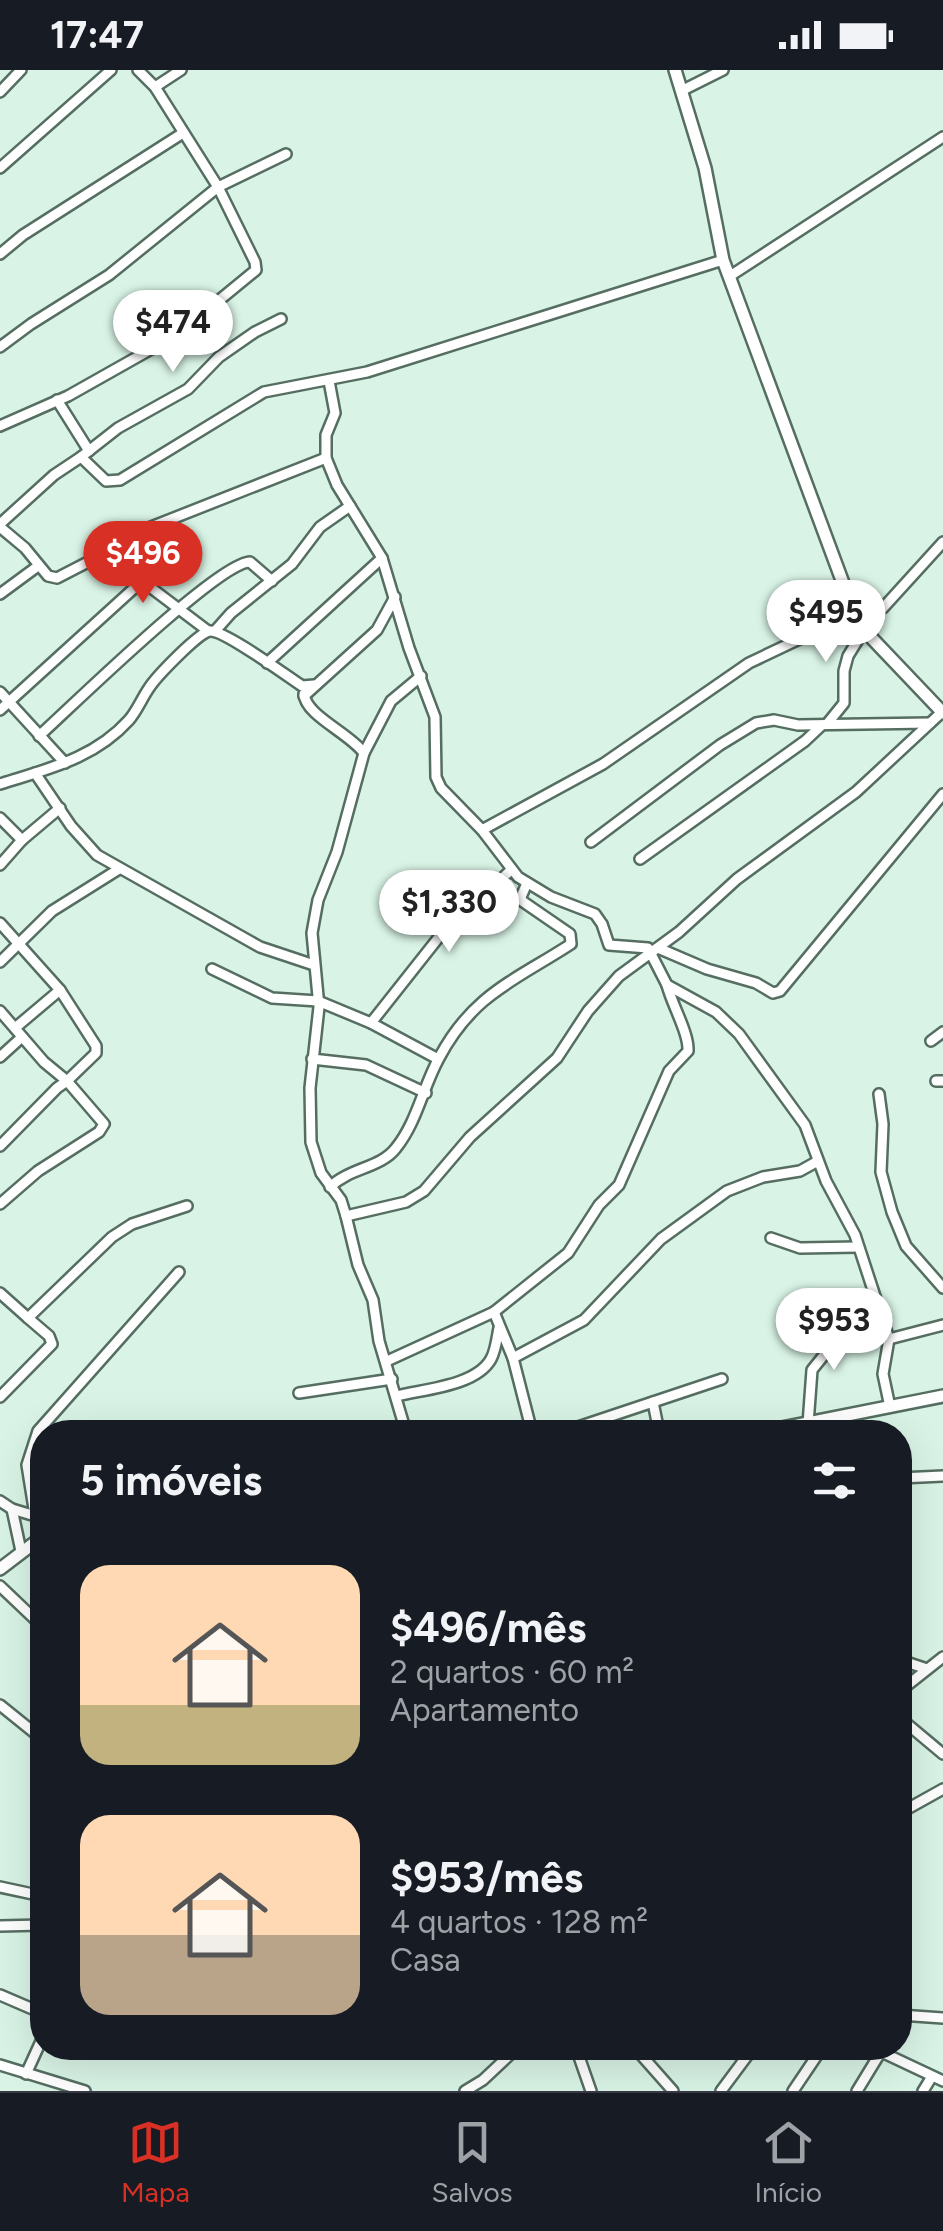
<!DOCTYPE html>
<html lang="pt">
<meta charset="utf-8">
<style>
body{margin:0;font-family:Figtree,sans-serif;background:#242831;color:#f1f3f6;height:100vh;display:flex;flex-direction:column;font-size:38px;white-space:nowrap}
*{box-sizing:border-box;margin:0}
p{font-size:32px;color:#9ea1a6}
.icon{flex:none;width:55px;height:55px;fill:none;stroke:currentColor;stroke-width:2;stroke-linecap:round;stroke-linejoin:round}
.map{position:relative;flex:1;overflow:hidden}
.details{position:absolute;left:30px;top:1350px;width:882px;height:640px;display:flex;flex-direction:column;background:#171b24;border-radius:40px;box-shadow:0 10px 40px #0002}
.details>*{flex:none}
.price{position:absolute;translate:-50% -85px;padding:0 22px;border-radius:35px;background:#fff;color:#222;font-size:32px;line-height:65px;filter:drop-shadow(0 2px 5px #0008)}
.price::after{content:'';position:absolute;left:50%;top:60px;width:30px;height:22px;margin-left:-15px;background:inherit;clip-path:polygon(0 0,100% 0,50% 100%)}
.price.current{background:#d93025;color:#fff}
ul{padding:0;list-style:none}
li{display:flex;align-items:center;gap:30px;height:250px;padding:0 50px}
li span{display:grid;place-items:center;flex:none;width:280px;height:200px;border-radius:30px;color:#555}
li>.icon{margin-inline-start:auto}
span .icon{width:120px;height:120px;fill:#fffc;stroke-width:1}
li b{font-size:42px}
h2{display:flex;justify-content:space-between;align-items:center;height:120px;padding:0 50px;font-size:42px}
.status{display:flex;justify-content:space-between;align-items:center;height:70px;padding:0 50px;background:#171b24;direction:ltr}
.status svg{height:28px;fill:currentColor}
.tab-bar{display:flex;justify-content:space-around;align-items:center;height:140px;border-top:2px solid #363941;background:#171b24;font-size:28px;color:#9ea1a6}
.tab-bar a{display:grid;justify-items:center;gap:5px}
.tab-bar .current{color:#d93025}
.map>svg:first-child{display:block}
</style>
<div class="status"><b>17:47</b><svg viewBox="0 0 49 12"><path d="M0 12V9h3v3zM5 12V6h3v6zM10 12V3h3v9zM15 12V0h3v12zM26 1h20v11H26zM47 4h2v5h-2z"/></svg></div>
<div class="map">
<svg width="943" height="2021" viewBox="0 0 943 2021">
<rect width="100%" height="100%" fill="#d9f4e6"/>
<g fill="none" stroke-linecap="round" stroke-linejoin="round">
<g stroke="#566e62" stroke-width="14">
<g id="minor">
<polyline points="155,17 181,0"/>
<polyline points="683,20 723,0"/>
<polyline points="0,22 21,0"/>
<polyline points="0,98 111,0"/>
<polyline points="0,184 23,165 183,63"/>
<polyline points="730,206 943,67"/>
<polyline points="0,277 31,254 109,205 218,117 286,84"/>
<polyline points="329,311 335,343 326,365 326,388 337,415 382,488 409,578 435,647 436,707 441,718 482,760 518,807 551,827 595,844 602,854 609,875 648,878 667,915 716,942 739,964 805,1055 826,1111 855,1165 889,1269 883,1304 890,1337"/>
<polyline points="57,330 89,381"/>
<polyline points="0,356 68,326 178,264 256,200 255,192 218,117 155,17 138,0"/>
<polyline points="81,387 118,358 188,319 219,287 255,262 281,249"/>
<polyline points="0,454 54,405 81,387 106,411 120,410 264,322 367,302 723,190"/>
<polyline points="0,457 25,478 48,506 57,508 88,492 123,468 326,388"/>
<polyline points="111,477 142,511 208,561"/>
<polyline points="0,524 38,496"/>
<polyline points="215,561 231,543 292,494 320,457 350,436"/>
<polyline points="267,593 382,488"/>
<polyline points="0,622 65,693"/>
<path d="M304,624C306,646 348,662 364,683"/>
<polyline points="304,626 377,560 395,527"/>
<polyline points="0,640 142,511"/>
<polyline points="827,654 844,633 844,601 848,586 864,560"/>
<path d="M39,666C71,637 219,492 250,492L272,511"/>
<polyline points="35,703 71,756 97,785 260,877 314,895"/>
<path d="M0,714C47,699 94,689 129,650C137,641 142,628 149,618C156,607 199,562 210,561C224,560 287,606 302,616L314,615"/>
<polyline points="0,748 22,770"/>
<polyline points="482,760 603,694 749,593 808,565 883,538 943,472"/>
<polyline points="591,772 720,675 756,653 774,650 798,655 930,653"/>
<polyline points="640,789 805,671 822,655"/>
<polyline points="0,795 22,770 60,738"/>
<polyline points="0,853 60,920 96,976 96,983 67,1011 104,1054 99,1062 38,1101 0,1134"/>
<polyline points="658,878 707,899 756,913 773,923 780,921 943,724"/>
<polyline points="0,892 52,841 119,799"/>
<polyline points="212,899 272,928 318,931 371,953 438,989"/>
<polyline points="0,941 44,992 67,1011 57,1018 0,1076"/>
<polyline points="371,953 439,867 511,800"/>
<polyline points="15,958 60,920"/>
<polyline points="931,971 943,962"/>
<polyline points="0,987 22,967"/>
<polyline points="312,989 366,995 426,1023"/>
<polyline points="936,1011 943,1011"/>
<polyline points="879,1024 883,1054 881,1102 892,1142 906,1176 943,1218"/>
<path d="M330,1117C349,1098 381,1098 396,1078C417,1052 423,1017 439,988C473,924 514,911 571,874L570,864L522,831L521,827L527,813"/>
<polyline points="346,1146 406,1132 424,1121 470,1067 557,988 588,941 619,906 679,862 737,809 856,722 942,642"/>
<polyline points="771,1168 800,1178 858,1177"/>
<polyline points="0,1223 28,1248 112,1167 132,1154 187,1136"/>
<polyline points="494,1242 513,1288 532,1362"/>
<polyline points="889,1269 943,1255"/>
<polyline points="513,1288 584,1250 661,1169 727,1121 763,1107 800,1101 818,1091"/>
<path d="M387,1291L494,1242L568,1183L599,1135L619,1115L669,1001L688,981C689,963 672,935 667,915"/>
<polyline points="299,1323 392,1309"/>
<path d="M397,1326C424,1319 476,1316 491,1289C496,1280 497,1267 499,1258"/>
<polyline points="0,1327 52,1274 49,1266 28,1248"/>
<polyline points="653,1332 659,1362"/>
<polyline points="808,1354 812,1300 853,1249"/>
<polyline points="334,1362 357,1359"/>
<polyline points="406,1362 379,1271 373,1230 358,1195 346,1146 341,1130 321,1103 311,1072 310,1018 319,937 312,863 318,830 337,782 364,683 391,631 421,606"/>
<polyline points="563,1362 722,1309"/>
<polyline points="900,1408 943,1406"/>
<polyline points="0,1431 12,1439 42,1448"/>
<polyline points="12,1439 21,1481"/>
<polyline points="35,1445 27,1395 38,1361 179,1202"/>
<polyline points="0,1516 42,1556"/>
<polyline points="900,1590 927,1599"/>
<polyline points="900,1621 943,1587"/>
<polyline points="0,1635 36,1664"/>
<polyline points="900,1648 943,1684"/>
<polyline points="900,1743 943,1719"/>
<polyline points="0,1817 42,1826"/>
<polyline points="0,1856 42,1855"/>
<polyline points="900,1857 904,1878 900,1914"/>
<polyline points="0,1925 42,1943"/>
<polyline points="900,1945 943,1948"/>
<polyline points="576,1978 591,2021"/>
<polyline points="635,1978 673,2021"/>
<polyline points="873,1978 943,2011"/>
<polyline points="0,1995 85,2021"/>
<polyline points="26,2004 42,1969"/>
<polyline points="465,2021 483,2010 517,1978"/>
<polyline points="721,2021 753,1978"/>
<polyline points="793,2021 822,1978"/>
<polyline points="857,2021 882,1980"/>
<polyline points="923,2021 931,2008"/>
</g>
</g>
<g stroke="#566e62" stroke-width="16">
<g id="tertiary">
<polyline points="675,0 705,98 723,190 856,548 864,560 943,643"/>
<polyline points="762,1362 943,1326"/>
<polyline points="0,1499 42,1467"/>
</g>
</g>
<use href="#minor" stroke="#fff" stroke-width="9"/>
<use href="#tertiary" stroke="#fff" stroke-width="11"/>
</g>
</svg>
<b class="price" style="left:173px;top:305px">$474</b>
<b class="price current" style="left:143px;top:536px">$496</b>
<b class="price" style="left:826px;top:595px">$495</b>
<b class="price" style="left:449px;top:885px">$1,330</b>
<b class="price" style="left:834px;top:1303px">$953</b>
<section class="details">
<h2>5 imóveis<svg class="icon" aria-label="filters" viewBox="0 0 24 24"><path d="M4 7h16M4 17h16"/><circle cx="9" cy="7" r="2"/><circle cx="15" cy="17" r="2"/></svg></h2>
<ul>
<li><span style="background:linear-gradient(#ffd9b3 70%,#c2b280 0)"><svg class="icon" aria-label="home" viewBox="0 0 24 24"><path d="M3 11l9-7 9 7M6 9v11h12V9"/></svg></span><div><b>$496/mês</b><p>2 quartos · 60 m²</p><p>Apartamento</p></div></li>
<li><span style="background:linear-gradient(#ffd9b3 60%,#b9a48a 0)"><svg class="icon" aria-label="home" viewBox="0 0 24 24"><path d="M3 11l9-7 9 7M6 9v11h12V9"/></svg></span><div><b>$953/mês</b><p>4 quartos · 128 m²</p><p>Casa</p></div></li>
</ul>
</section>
</div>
<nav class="tab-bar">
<a class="current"><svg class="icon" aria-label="map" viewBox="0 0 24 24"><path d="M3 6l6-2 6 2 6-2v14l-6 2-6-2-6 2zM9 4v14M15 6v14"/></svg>Mapa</a>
<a><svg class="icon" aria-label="saved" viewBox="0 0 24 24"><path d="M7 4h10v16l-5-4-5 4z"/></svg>Salvos</a>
<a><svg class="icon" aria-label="home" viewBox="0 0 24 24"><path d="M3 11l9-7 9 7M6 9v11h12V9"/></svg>Início</a>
</nav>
